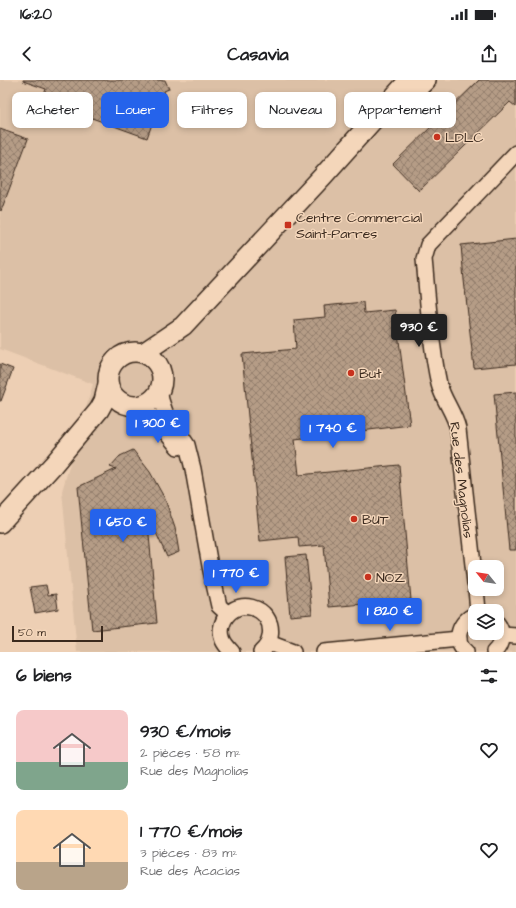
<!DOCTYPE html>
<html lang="fr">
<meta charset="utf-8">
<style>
body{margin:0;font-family:"Architects Daughter",sans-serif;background:#f6f6f6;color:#202124;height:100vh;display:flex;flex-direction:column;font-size:15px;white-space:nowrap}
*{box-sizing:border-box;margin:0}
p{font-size:13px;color:#757577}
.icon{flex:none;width:22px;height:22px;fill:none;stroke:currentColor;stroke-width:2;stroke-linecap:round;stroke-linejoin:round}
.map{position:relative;height:572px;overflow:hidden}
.sheet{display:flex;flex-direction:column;background:#fff;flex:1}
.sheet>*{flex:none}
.top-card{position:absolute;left:12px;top:12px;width:492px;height:36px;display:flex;gap:8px}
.needle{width:26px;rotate:300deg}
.tools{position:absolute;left:468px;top:480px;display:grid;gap:8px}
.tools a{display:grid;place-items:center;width:36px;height:36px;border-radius:8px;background:#fff;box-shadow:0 2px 6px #0003;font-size:20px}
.scale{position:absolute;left:12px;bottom:10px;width:91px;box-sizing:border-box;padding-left:4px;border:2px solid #3b2a1e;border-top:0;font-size:11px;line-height:14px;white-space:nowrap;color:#3b2a1e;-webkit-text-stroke:3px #f4d6ba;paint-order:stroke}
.price{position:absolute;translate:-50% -34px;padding:0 9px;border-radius:4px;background:#2563eb;color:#fff;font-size:13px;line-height:26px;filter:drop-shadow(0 1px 2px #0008)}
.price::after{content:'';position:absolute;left:50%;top:24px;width:12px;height:9px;margin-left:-6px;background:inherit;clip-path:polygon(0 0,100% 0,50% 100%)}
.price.selected{background:#222;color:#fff}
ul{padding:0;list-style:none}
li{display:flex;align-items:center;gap:12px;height:100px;padding:0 16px}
li span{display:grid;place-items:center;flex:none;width:112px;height:80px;border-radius:8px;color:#555}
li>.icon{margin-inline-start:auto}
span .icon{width:48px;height:48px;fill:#fffc;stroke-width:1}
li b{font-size:17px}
h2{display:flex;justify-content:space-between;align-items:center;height:48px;padding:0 16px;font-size:17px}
.tag{padding:0 14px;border-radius:8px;background:#fff;box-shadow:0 2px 6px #0003;font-size:14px;line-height:36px}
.tag.selected{background:#2563eb;color:#fff}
.status{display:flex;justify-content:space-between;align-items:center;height:28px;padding:0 20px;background:#fff;direction:ltr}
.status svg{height:11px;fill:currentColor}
header{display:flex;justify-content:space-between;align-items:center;height:52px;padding:0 16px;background:#fff;font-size:18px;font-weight:800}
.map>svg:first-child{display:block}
</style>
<div class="status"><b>16:20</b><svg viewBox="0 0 49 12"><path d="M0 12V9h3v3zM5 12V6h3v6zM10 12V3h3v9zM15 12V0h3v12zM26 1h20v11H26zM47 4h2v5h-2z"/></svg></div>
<header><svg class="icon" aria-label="back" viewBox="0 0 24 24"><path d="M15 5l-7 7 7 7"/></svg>Casavia<svg class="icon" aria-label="share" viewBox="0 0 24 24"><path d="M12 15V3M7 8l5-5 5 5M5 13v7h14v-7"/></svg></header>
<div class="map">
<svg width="516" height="572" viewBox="0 0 516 572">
<defs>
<pattern id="building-cross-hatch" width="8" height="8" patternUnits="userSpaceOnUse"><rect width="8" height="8" fill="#b59c86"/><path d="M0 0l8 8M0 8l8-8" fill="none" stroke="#947f6d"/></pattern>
</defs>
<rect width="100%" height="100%" fill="#edcfb4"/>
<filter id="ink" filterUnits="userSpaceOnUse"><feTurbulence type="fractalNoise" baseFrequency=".025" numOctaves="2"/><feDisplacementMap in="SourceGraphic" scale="8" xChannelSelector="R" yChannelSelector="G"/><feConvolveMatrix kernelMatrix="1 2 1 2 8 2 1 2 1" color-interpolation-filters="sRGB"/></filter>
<g filter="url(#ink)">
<path fill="#dcc0a6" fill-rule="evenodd" d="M0,0H516V572H77L62,411L93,304L0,269ZM475,487H497V509H475ZM475,531H497V553H475Z"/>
<g fill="url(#building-cross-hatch)" stroke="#3b2a1e">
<polygon points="23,0 165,0 169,9 164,11 166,17 161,19 147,58 78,33 75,27 64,23 58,26 42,20 46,9 23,1"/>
<polygon points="479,0 516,0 516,27 510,22 419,111 393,84"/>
<polygon points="0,49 28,59 1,131 0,130"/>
<polygon points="516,159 516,284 474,288 464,200 461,165"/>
<polygon points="363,222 364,233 395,230 410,345 295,359 299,395 399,385 411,520 329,527 324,465 299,467 298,457 260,461 242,274 296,269 294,240 325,237 324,226"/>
<polygon points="0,284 13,289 1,321 0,321"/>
<polygon points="516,312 516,470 509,470 494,314"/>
<polygon points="133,370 150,392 165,419 175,448 179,472 167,477 147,433 157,543 92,550 78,407 116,389 110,387 120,376"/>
<polygon points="306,475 312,534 290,536 285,477"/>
<polygon points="46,505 48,515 56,514 58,529 35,533 30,507"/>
</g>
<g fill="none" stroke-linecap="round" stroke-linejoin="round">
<g stroke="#3b2a1e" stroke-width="18">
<g id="minor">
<polyline points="159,310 161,320 165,332 187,365 193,389 210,486 219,526 228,534"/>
<polyline points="131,326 146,331 156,340 178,367"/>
<path d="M475,503L458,349C454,332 443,320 439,304C430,263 428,220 424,179L428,165L516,73"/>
<polyline points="476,509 478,531"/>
<polyline points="502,555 516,556"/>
<polyline points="269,563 293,572"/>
<path d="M232,572C224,564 219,557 222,545C231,514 276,525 270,557C269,563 266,568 261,572"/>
<polyline points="324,572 459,559"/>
<path d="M466,572C452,561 460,540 475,535"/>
<path d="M494,572C502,565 504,552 497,543"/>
</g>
</g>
<g stroke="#3b2a1e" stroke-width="22">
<g id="major">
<polyline points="402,23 426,0"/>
<circle cx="135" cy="299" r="27"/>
<polyline points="143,273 183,246 323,96 409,0"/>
<polyline points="0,443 53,385 99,330 104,321 108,304"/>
</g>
</g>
<use href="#minor" stroke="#f4d6ba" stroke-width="15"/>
<use href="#major" stroke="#f4d6ba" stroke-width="19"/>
</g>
</g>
<g fill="#c8321e" stroke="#f4d6ba" stroke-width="1.5">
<circle cx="437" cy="57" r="4"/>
<rect x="284" y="141" width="8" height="8" rx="2"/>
<circle cx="351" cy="293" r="4"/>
<circle cx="354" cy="439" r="4"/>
<circle cx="368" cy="497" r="4"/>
</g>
<g text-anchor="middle" stroke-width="3" stroke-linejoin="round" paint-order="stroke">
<g font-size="14" fill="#3b2a1e" stroke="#f4d6ba" text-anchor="start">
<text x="445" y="62">LDLC</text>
<text x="296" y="142">Centre Commercial<tspan x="296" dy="16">Saint-Parres</tspan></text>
<text x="359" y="298">But</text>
<text x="362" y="444">BUT</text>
<text x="376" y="502">NOZ</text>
</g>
<g font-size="14" fill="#3b2a1e" stroke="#f4d6ba">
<text transform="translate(462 400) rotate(83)" y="5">Rue des Magnolias</text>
</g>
</g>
</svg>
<div class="tools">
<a><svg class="needle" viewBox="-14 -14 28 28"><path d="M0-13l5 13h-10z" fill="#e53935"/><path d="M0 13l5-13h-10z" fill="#757577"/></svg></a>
<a><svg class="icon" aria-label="layers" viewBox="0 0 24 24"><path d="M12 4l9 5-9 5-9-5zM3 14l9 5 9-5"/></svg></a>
</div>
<div class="scale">50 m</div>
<b class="price selected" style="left:419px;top:268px">930 €</b>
<b class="price" style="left:158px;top:364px">1 300 €</b>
<b class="price" style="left:333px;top:369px">1 740 €</b>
<b class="price" style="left:123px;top:463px">1 650 €</b>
<b class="price" style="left:236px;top:514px">1 770 €</b>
<b class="price" style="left:390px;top:552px">1 820 €</b>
<div class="top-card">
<a class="tag">Acheter</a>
<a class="tag selected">Louer</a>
<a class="tag">Filtres</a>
<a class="tag">Nouveau</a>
<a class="tag">Appartement</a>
</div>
</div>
<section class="sheet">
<h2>6 biens<svg class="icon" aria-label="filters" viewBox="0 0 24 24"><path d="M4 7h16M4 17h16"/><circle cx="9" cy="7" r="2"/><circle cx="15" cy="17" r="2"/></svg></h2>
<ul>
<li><span style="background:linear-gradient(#f6c9c9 65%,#7fa58c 0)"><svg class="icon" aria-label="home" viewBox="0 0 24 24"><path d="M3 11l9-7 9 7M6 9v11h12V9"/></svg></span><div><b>930 €/mois</b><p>2 pièces · 58 m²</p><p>Rue des Magnolias</p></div><svg class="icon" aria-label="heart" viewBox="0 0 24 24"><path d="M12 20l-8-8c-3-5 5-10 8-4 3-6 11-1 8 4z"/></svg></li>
<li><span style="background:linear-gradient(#ffd9b3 65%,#b9a48a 0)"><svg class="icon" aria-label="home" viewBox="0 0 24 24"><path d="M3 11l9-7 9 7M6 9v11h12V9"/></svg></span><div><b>1 770 €/mois</b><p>3 pièces · 83 m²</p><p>Rue des Acacias</p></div><svg class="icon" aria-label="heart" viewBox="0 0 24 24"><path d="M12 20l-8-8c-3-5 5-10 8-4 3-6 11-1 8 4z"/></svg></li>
</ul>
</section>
